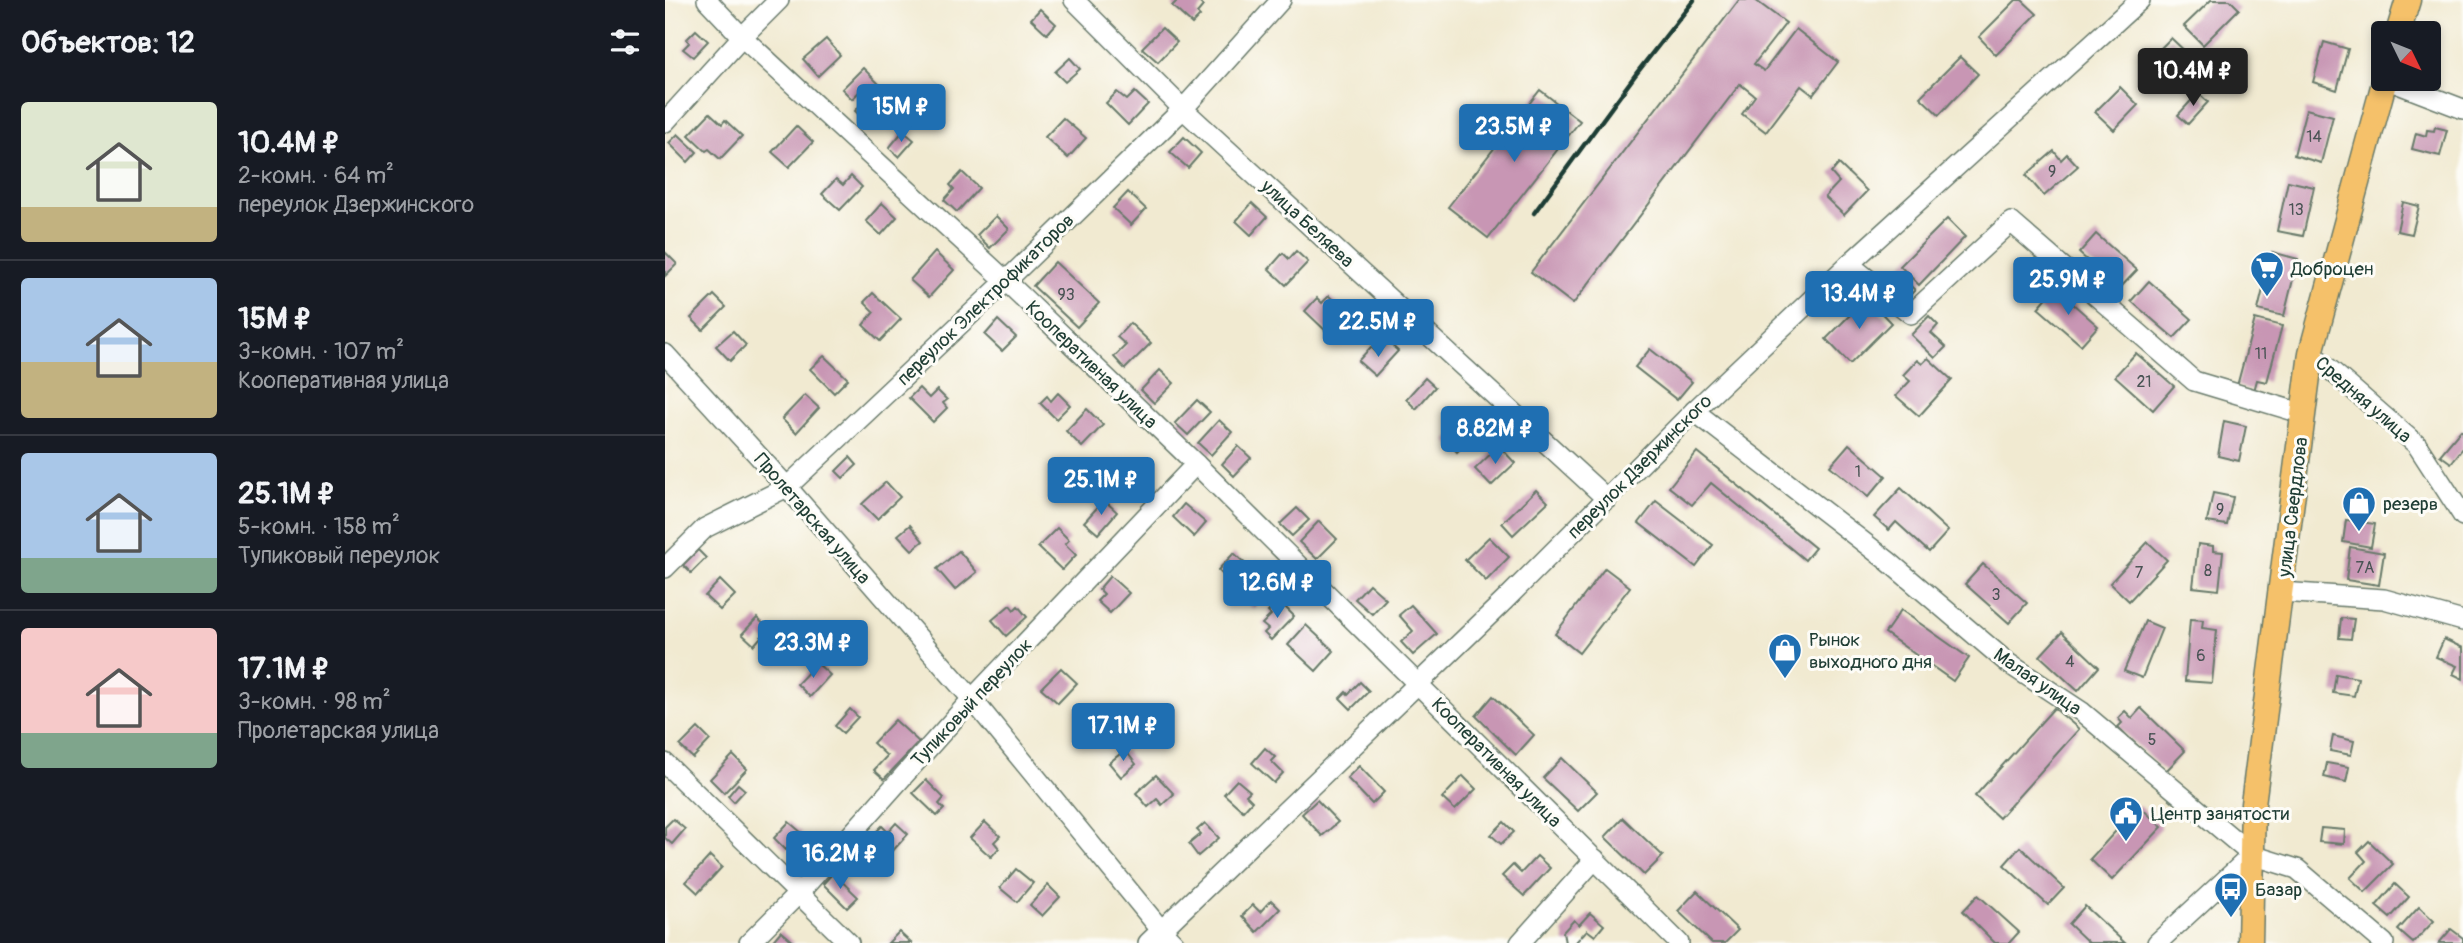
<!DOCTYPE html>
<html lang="ru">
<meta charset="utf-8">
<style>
body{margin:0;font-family:Pangolin,sans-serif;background:#242831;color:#f1f3f6;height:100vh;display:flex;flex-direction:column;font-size:26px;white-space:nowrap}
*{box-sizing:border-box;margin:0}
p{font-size:23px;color:#9ea1a6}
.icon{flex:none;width:38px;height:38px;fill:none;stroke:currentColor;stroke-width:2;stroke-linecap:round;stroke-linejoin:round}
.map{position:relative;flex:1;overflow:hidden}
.side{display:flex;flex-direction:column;background:#171b24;width:665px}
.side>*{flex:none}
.needle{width:46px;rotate:133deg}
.fabs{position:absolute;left:1706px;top:21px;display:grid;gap:14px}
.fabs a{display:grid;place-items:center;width:70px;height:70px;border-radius:7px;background:#171b24;box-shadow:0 4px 10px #0003;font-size:35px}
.price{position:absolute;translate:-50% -60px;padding:0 16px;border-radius:7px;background:#1f6fb2;color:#fff;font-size:23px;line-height:46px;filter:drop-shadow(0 2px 4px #0008)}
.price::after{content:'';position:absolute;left:50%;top:42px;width:21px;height:16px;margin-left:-10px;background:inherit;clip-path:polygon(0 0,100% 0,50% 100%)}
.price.current{background:#222;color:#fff}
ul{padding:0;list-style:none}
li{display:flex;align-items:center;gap:21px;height:175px;padding:0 21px}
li+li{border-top:2px solid #363941}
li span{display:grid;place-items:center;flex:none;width:196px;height:140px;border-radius:7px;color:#555}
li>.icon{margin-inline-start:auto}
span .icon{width:84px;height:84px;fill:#fffc;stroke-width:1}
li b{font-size:30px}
h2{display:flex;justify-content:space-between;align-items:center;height:84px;padding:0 21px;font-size:30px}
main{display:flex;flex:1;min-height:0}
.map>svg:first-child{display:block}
</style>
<main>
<section class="side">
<h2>Объектов: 12<svg class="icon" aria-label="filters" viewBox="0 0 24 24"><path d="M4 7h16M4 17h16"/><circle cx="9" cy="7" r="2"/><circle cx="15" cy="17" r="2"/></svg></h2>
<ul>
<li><span style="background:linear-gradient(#dfe7d0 75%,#c2b280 0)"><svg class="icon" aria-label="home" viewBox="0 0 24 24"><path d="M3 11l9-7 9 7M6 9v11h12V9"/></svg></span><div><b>10.4M ₽</b><p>2-комн. · 64 m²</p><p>переулок Дзержинского</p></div></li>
<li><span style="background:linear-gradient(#a9c7e8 60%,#c2b280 0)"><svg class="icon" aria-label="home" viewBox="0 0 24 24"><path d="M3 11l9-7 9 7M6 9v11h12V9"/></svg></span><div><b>15M ₽</b><p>3-комн. · 107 m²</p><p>Кооперативная улица</p></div></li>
<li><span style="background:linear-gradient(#a9c7e8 75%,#7fa58c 0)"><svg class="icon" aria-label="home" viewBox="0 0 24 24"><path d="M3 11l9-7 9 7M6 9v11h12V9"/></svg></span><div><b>25.1M ₽</b><p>5-комн. · 158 m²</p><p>Тупиковый переулок</p></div></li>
<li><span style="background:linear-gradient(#f6c9c9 75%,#7fa58c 0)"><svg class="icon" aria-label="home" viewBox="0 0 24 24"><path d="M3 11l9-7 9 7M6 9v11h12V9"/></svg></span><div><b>17.1M ₽</b><p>3-комн. · 98 m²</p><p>Пролетарская улица</p></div></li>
</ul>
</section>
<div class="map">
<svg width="1798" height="943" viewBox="0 0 1798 943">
<rect width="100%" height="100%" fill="#fdfcf7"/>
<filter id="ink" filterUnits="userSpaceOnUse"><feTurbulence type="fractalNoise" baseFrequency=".0143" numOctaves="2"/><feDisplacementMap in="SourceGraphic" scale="14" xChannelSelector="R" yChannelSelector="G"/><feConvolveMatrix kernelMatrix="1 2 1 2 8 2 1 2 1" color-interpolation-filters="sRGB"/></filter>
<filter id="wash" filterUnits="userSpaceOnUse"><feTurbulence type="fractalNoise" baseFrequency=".00686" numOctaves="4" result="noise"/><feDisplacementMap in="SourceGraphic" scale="28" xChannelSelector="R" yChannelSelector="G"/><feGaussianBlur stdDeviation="1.57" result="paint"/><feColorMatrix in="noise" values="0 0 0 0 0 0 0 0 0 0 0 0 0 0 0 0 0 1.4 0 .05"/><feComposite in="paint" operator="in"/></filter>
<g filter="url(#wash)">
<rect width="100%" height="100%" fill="#f1ead1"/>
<g id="blocks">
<g fill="#c896b4">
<polygon points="513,0 535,0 533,1 538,6 532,13 535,16 527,24 507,6"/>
<polygon points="1074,0 1090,0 1121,23 1089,64 1099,71 1131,29 1173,62 1148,95 1136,86 1101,132 1077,114 1090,96 1075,84 908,304 866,272"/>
<polygon points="1351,0 1357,0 1372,14 1331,55 1314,37"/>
<polygon points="1546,0 1565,0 1574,9 1538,45 1519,26"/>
<polygon points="375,9 391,24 382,34 366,19"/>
<polygon points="497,28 512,42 493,62 477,48"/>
<polygon points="31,30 43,41 28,57 18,49 24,43 22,39"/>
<polygon points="1506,38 1524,55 1493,86 1475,69"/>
<polygon points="161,39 175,55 153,76 138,59"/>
<polygon points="1659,42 1683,49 1672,90 1648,82"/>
<polygon points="1295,57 1313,74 1274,115 1255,97"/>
<polygon points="405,58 415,69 400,82 390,72"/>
<polygon points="198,68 215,85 206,94 199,87 187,99 177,89"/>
<polygon points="1455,87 1473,105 1449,130 1430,112"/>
<polygon points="875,90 915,121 823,238 783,207"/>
<polygon points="452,92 462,100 470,92 483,104 463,125 441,103"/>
<polygon points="1533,93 1543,102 1523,124 1513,115"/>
<polygon points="203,97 216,110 204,124 190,111"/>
<polygon points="1641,109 1668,116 1656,163 1629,155"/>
<polygon points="45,113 57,124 60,120 77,136 55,159 44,149 41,151 24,135"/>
<polygon points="398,118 421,138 403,158 380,137"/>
<polygon points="131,126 148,142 124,167 107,152"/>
<polygon points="1770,127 1782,130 1775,156 1747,149 1751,133 1761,136 1762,130 1769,131"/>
<polygon points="238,131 249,140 234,157 224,148"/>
<polygon points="13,134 32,152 23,162 4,143"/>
<polygon points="519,137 536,153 523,168 505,152"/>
<polygon points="1389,151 1396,160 1402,154 1413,166 1379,196 1361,175"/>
<polygon points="1174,164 1202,191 1179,215 1160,197 1174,182 1166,173"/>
<polygon points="297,172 314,188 292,212 279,200 289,189 285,185"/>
<polygon points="186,176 197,187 175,210 157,194 171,179 178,185"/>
<polygon points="1623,181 1649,187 1638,236 1612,231"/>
<polygon points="463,192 481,209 466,225 448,208"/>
<polygon points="1738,202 1754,206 1747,234 1732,231"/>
<polygon points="217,203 232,217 216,235 201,221"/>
<polygon points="587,203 602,217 586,235 571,221"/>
<polygon points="331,216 344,229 325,248 312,235"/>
<polygon points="1282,219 1300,237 1254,285 1235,266"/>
<polygon points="1431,234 1472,270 1454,289 1414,253"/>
<polygon points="631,251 643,262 621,285 604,269 618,253 624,259"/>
<polygon points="0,252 12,264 0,276"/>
<polygon points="270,252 289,270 264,297 245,280"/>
<polygon points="1607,252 1633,259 1619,316 1593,310"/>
<polygon points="390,262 434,303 412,327 368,286"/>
<polygon points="1232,273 1250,290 1243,297 1225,280"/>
<polygon points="1484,281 1527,319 1509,338 1466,301"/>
<polygon points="1390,288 1433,326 1416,345 1373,308"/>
<polygon points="208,293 236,319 215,341 198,325 209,312 199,302"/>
<polygon points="49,295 61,307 38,330 26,318"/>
<polygon points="664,296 681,312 662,332 640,311 652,298 657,303"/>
<polygon points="1202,298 1226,323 1185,364 1161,339"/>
<polygon points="1264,316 1273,325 1266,333 1281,347 1270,358 1246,335"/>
<polygon points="1590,319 1617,326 1602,382 1592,380 1589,391 1572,386"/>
<polygon points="333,320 351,337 337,351 320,335"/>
<polygon points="465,323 486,343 460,369 449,357 461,345 452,337"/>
<polygon points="68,331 81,345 65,361 51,346"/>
<polygon points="723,342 733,351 710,376 693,361 706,347 713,354"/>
<polygon points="985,349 1027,382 1012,400 970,367"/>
<polygon points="1471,353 1509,386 1488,410 1450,376"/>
<polygon points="159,356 183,379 169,393 145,369"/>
<polygon points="1263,358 1287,380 1254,416 1231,396 1245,381 1238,375 1252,360 1257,364"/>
<polygon points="495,370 509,383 489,403 476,390"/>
<polygon points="760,378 770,387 751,409 741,399"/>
<polygon points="254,388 264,398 272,390 282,400 278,403 282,408 268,422 244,398"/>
<polygon points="393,393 405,405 391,419 375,403 382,396 386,401"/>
<polygon points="140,395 154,408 131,433 117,419"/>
<polygon points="532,400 545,412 523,435 510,423"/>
<polygon points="422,409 438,425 417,447 401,431"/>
<polygon points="554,420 567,432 546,455 533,443"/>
<polygon points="1559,421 1581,426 1574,461 1553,456"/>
<polygon points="800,422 811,433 792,452 781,441"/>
<polygon points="1796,430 1798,432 1798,448 1786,463 1775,455"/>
<polygon points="1184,444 1221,476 1203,497 1165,466"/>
<polygon points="573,446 586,458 569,476 557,464"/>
<polygon points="834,446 850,463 826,486 810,469"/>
<polygon points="1032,452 1150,548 1140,560 1046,483 1027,505 1004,487"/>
<polygon points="185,457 192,465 178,478 171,471"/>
<polygon points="474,464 483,473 471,486 461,477"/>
<polygon points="221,482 235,497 212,519 197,504"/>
<polygon points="1236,488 1283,531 1264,552 1231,522 1224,530 1209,517"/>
<polygon points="871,490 883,502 848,535 837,523"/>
<polygon points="1548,493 1568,497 1562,525 1542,522"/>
<polygon points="439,500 452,512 433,534 419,522"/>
<polygon points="991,501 1048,545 1031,567 974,523"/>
<polygon points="519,504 541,523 529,537 508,517"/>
<polygon points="632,508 644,520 627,536 615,524"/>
<polygon points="1681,520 1710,524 1706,547 1678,542"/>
<polygon points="654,521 672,539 652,559 634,542"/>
<polygon points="245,525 258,541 247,550 233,535"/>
<polygon points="392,528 404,540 400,544 411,555 397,570 373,547"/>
<polygon points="824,537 844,557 821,581 800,560"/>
<polygon points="1483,542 1502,560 1464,601 1445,583"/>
<polygon points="1533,544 1548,546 1548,551 1558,552 1554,590 1528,587"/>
<polygon points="1685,547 1719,553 1714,585 1681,580"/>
<polygon points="33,550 41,558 26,573 18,565"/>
<polygon points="294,551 312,572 290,590 272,569"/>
<polygon points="569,553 588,571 572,588 553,570"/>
<polygon points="1318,564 1362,603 1344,623 1300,584"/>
<polygon points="940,568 965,587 914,653 890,634"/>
<polygon points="445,576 464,593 445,613 432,601 439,594 434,589"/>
<polygon points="55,580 70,595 55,610 40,596"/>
<polygon points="594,581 605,591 588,609 577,599"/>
<polygon points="704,584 721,599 707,614 690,599"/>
<polygon points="614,601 629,616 606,640 599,633 603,629 597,624 606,615 603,612"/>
<polygon points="345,605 349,610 353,606 362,617 341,636 327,620"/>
<polygon points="746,605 772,634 748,655 736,642 748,631 734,615"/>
<polygon points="1236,610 1304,658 1288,681 1220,633"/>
<polygon points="92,618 114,638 106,646 96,637 89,645 77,634"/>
<polygon points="1676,618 1689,619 1686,639 1674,638"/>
<polygon points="1525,619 1538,620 1537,628 1552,630 1547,683 1520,681"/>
<polygon points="1480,621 1497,628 1477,678 1459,671"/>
<polygon points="641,625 669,651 651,671 623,645"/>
<polygon points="1397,632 1434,667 1413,691 1375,656"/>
<polygon points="1779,639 1798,648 1798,679 1788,674 1792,666 1771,657"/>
<polygon points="152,663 165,675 145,697 132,684"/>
<polygon points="396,668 412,683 393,703 376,688"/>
<polygon points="1671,674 1693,678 1689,696 1668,693"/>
<polygon points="695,682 704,691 686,709 675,698 681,692 683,694"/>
<polygon points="828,696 869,735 851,755 811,716"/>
<polygon points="1389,708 1414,729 1334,818 1310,796"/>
<polygon points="1476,708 1520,751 1500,772 1453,727 1457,723 1453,718 1460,711 1467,718"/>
<polygon points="185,709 193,717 178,733 170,726"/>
<polygon points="436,711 446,722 426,740 416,730"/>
<polygon points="230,720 254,742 219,779 209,770 222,756 208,743"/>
<polygon points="33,728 45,740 28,758 15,746"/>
<polygon points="1668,736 1689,741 1686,755 1665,751"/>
<polygon points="600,748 610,757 606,761 618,773 609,783 587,763"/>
<polygon points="460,750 471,764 456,777 444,763"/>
<polygon points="68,755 82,769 59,793 45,779"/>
<polygon points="897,758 932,792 913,811 878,778"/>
<polygon points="1662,763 1684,767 1681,782 1659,777"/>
<polygon points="694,766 719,792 707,804 682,778"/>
<polygon points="491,775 509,794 497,805 492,799 483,807 471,793"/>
<polygon points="798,776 811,789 790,810 777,798"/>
<polygon points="261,780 279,798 274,804 279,809 272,816 248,793"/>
<polygon points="572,780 585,791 581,795 587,801 578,811 559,794"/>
<polygon points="73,784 80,790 69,802 63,796"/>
<polygon points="652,800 673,822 657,836 637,814"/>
<polygon points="1474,806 1497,827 1447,880 1425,859"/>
<polygon points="958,818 998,856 979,875 940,837"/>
<polygon points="8,819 20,829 7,844 0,838 0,827"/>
<polygon points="124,822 137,833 121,850 109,838"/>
<polygon points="320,822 335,836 329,842 334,848 326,857 305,838"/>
<polygon points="839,822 849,832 836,844 826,835"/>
<polygon points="231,823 243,834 224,855 205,838 217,826 223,832"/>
<polygon points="540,823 554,838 533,856 524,844 536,834 532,830"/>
<polygon points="1656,828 1680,830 1679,844 1654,842"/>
<polygon points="1704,841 1728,864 1700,892 1685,878 1701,861 1693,852"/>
<polygon points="1355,847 1399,888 1383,905 1339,865"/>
<polygon points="45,856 57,867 33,893 21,882"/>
<polygon points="872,856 885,868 859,896 837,876 848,865 856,873"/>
<polygon points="351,869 368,883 352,902 335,888"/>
<polygon points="168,873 193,897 182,908 158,884"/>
<polygon points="1730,884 1744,897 1725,918 1711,906"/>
<polygon points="383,885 395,897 377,916 365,905"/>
<polygon points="1032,891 1073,930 1060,943 1047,943 1013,911"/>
<polygon points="1313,895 1354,932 1344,943 1330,943 1298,911"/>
<polygon points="606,900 615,909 592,932 577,916 588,905 595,912"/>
<polygon points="1420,906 1460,943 1424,943 1404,924"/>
<polygon points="1754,907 1769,921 1748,943 1733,930"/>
<polygon points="925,913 939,925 930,936 922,930 910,943 900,943 898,932 909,920 914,925"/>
<polygon points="1786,929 1798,938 1798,943 1774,943"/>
<polygon points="116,931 130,943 106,943"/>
<polygon points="234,932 246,943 223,943"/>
</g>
</g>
</g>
<g filter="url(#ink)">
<use href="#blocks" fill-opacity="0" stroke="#687a6b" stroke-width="2"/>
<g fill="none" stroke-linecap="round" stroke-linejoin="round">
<g stroke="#687a6b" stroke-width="22">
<g id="minor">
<polyline points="42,0 77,37 341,281 531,464 1014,943"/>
<polyline points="409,0 518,109 942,499"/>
<polyline points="1720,79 1798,109"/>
<polyline points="0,122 77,37 114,0"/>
<polyline points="1184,264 1246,314 1346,222 1529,381 1639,414"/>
<polyline points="1646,353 1752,445 1798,516"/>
<polyline points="0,354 122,487 307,699 496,930 509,943"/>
<polyline points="1029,411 1223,561 1343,663 1417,712 1587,855 1632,869 1719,943"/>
<polyline points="0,568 40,528 122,487 341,281 518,109 616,0"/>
<polyline points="1616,592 1719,599 1798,621"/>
<polyline points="0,763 184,943"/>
<polyline points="84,943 134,893 307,699 531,464"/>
<polyline points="483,943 839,601 1029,411 1184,264 1475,0"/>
<polyline points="855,943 930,859"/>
<polyline points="1492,943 1587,855"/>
</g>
</g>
<g stroke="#687a6b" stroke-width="27">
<g id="major">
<polyline points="1733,33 1743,0"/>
<polyline points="1585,943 1588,804 1646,353 1720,79"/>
</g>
</g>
<use href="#minor" stroke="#fff" stroke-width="19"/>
<use href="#major" stroke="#f5c16b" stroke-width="24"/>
<polyline stroke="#1f3d34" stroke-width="4.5" points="869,213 971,74 1029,0"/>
</g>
</g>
<defs>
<g id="supermarket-pin" transform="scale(1.75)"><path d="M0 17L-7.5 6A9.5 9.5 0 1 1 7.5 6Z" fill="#1f6fb2" stroke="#fdfcf7"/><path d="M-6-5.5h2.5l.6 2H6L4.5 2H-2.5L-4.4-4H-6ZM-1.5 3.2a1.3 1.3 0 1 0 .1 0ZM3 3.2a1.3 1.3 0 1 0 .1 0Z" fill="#fff"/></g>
<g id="shop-pin" transform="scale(1.75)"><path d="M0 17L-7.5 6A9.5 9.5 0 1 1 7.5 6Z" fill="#1f6fb2" stroke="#fdfcf7"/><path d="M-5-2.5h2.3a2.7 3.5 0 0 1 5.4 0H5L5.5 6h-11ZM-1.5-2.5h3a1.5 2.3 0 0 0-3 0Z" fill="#fff"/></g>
<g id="civic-pin" transform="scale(1.75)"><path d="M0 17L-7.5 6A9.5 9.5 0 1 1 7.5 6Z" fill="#1f6fb2" stroke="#fdfcf7"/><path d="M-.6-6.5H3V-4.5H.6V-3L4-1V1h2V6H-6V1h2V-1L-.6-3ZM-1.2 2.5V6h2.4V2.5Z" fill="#fff"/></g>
<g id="bus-pin" transform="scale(1.75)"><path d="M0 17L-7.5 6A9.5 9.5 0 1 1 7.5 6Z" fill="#1f6fb2" stroke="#fdfcf7"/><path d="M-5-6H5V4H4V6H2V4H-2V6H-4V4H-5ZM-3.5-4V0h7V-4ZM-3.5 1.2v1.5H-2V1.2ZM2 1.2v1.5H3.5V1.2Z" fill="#fff"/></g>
</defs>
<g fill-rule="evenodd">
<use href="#supermarket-pin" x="1602" y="268"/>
<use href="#shop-pin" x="1694" y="503"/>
<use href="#shop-pin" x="1120" y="650"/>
<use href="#civic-pin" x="1461" y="813"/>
<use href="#bus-pin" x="1566" y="889"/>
</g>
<g text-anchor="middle" stroke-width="6" stroke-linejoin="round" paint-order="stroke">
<g font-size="16" fill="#495354">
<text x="1649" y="142">14</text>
<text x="1387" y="177">9</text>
<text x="1631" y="215">13</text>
<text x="401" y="300">93</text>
<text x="1596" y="359">11</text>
<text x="1479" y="387">21</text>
<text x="1193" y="477">1</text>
<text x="1555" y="515">9</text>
<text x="1700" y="573">7А</text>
<text x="1543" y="576">8</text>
<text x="1474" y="578">7</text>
<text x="1331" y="600">3</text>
<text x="1536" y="661">6</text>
<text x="1405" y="667">4</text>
<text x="1487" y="745">5</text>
</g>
<g font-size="19" fill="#1f3d34" stroke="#fdfcf7">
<text transform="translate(643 223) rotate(43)" y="7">улица Беляева</text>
<text transform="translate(320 299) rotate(-44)" y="7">переулок Электрофикаторов</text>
<text transform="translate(427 364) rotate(44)" y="7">Кооперативная улица</text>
<text transform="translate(1699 399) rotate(41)" y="7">Средняя улица</text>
<text transform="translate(974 466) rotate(-45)" y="7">переулок Дзержинского</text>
<text transform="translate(1627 507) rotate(-83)" y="7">улица Свердлова</text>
<text transform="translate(148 518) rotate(49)" y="7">Пролетарская улица</text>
<text transform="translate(1373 681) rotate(35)" y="7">Малая улица</text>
<text transform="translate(306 702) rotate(-47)" y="7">Тупиковый переулок</text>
<text transform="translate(832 762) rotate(45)" y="7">Кооперативная улица</text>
</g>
<g font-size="19" fill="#1f3d34" stroke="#fdfcf7" text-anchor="start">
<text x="1626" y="275">Доброцен</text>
<text x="1718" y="510">резерв</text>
<text x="1144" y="646">Рынок<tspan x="1144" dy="22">выходного дня</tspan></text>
<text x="1486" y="820">Центр занятости</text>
<text x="1590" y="896">Базар</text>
</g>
</g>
</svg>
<div class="fabs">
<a><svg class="needle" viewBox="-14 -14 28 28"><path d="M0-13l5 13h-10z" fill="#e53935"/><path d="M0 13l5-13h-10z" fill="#9ea1a6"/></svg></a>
</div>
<b class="price current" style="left:1528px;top:108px">10.4M ₽</b>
<b class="price" style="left:236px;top:144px">15M ₽</b>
<b class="price" style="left:849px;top:164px">23.5M ₽</b>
<b class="price" style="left:1403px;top:317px">25.9M ₽</b>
<b class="price" style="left:1194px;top:331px">13.4M ₽</b>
<b class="price" style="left:713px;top:359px">22.5M ₽</b>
<b class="price" style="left:830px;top:466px">8.82M ₽</b>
<b class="price" style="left:436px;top:517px">25.1M ₽</b>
<b class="price" style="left:612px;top:620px">12.6M ₽</b>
<b class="price" style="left:148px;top:680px">23.3M ₽</b>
<b class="price" style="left:458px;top:763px">17.1M ₽</b>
<b class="price" style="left:175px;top:891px">16.2M ₽</b>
</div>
</main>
